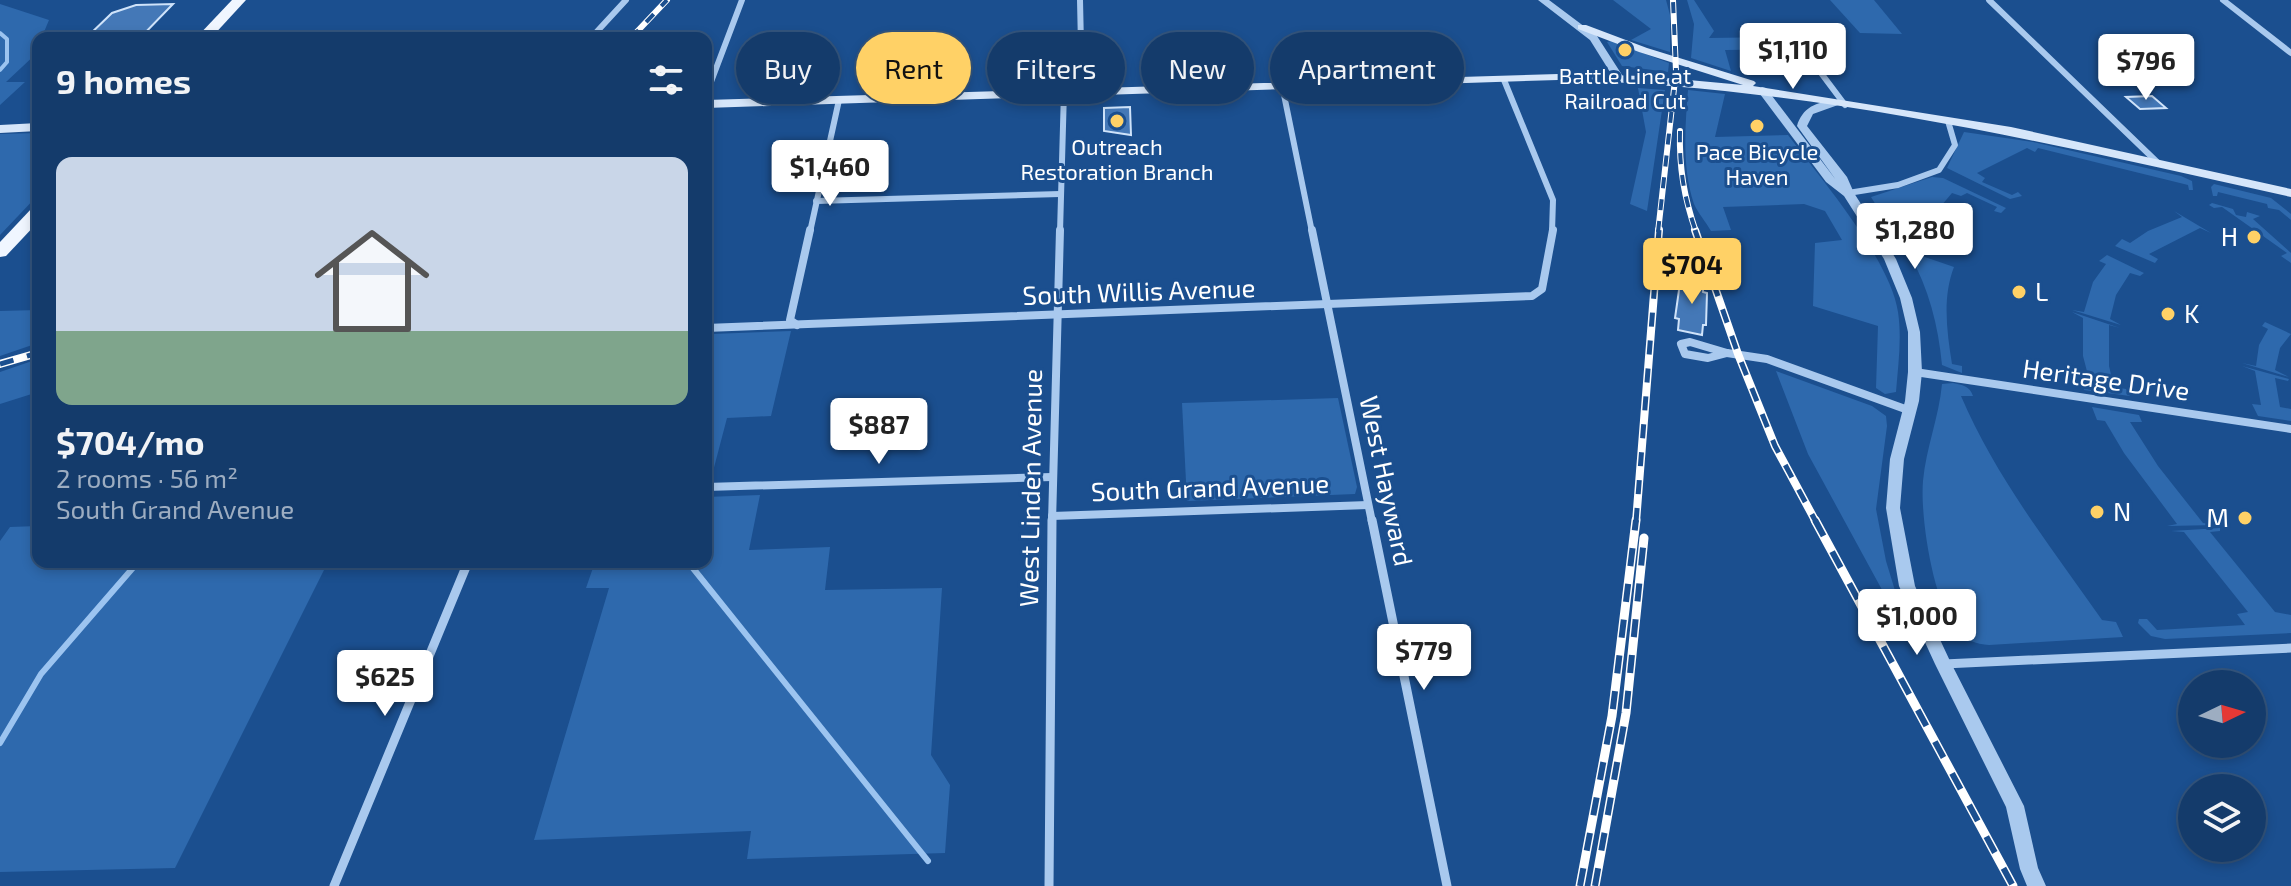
<!DOCTYPE html>
<meta charset="utf-8">
<style>
body{margin:0;font-family:"Exo 2",sans-serif;background:#1d4271;color:#f1f3f6;height:100vh;display:flex;flex-direction:column;font-size:30px;white-space:nowrap}
*{box-sizing:border-box;margin:0}
p{font-size:26px;color:#9dadc1}
.icon{flex:none;width:44px;height:44px;fill:none;stroke:currentColor;stroke-width:2;stroke-linecap:round;stroke-linejoin:round}
.map{position:relative;flex:1;overflow:hidden}
.side{position:absolute;left:32px;top:32px;width:680px;height:536px;display:flex;flex-direction:column;background:#143b6b;border-radius:16px;box-shadow:0 4px 12px #0003,0 0 0 2px #33557e}
.side>*{flex:none}
.banner{position:absolute;left:736px;top:32px;width:760px;height:72px;display:flex;gap:16px}
.needle{width:52px;rotate:85deg}
.controls{position:absolute;left:2178px;top:670px;display:grid;gap:16px}
.controls a{display:grid;place-items:center;width:88px;height:88px;border-radius:50%;background:#143b6b;box-shadow:0 4px 12px #0003,0 0 0 2px #33557e;font-size:40px}
.price{position:absolute;translate:-50% -68px;padding:0 18px;border-radius:8px;background:#fff;color:#222;font-size:26px;line-height:52px;filter:drop-shadow(0 2px 4px #0008)}
.price::after{content:'';position:absolute;left:50%;top:48px;width:24px;height:18px;margin-left:-12px;background:inherit;clip-path:polygon(0 0,100% 0,50% 100%)}
.price.on{background:#ffd166;color:#111}
ul{padding:0;list-style:none}
li{display:grid;align-content:center;gap:16px;height:424px;padding:0 24px}
li span{display:grid;place-items:center;height:248px;border-radius:16px;color:#555}
li>.icon{margin-inline-start:auto}
span .icon{width:144px;height:144px;fill:#fffc;stroke-width:1}
li b{font-size:34px}
h2{display:flex;justify-content:space-between;align-items:center;height:96px;padding:0 24px;font-size:34px}
.tag{padding:0 28px;border-radius:36px;background:#143b6b;box-shadow:0 4px 12px #0003,0 0 0 2px #33557e;font-size:28px;line-height:72px}
.tag.on{background:#ffd166;color:#111}
.map>svg:first-child{display:block}
</style>
<div class="map">
<svg width="2291" height="886" viewBox="0 0 2291 886">
<rect width="100%" height="100%" fill="#1b4f8f"/>
<g fill="#2e69ad">
<polygon points="1613,0 1666,0 1670,15 1670,52 1631,40 1651,29"/>
<polygon points="1687,0 1694,0 1714,31 1709,38 1785,37 1794,49 1725,50 1731,71 1691,58 1694,24"/>
<polygon points="1830,0 1874,0 1902,34 1860,33"/>
<polygon points="0,4 49,20 44,32 60,32 53,38 38,38 38,52 6,82 25,82 0,105"/>
<polygon points="1611,41 1669,63 1668,72 1622,66 1607,42"/>
<polygon points="1638,88 1665,90 1647,211 1630,204 1646,132"/>
<path d="M1688,90L1725,94L1715,137L1788,135C1821,179 1890,259 1898,312C1902,339 1898,366 1896,392L1885,394L1876,388L1878,326L1813,306L1815,243L1842,240L1825,211L1804,204L1723,207L1731,230L1711,231C1706,222 1698,213 1694,204C1682,169 1685,127 1688,90Z"/>
<polygon points="1964,132 2033,142 2181,176 2192,181 2193,190 2189,190 2188,185 2038,148 2035,152 2027,148 1977,173 1985,178 1982,182 2012,195 2018,192 2022,196 2010,199 1947,168"/>
<polygon points="38,133 38,195 0,235 0,134"/>
<path d="M1932,177L1943,178L2006,208L2001,213L1994,211L1997,207L1967,193L1961,196L1952,193L1924,226L1914,246L1923,250L1922,256L1954,267C1942,298 1947,332 1952,364L1962,366V373L1942,365C1938,322 1927,282 1904,245C1894,228 1881,214 1871,197Z"/>
<polygon points="2214,184 2271,198 2291,214 2291,220 2279,210 2268,208 2267,204 2218,192 2217,196 2213,196 2211,187"/>
<polygon points="2212,203 2233,209 2236,215 2246,217 2247,212 2260,216 2253,219 2291,253 2291,263 2281,256 2287,253 2222,207 2214,208 2209,205"/>
<polygon points="2174,211 2211,233 2200,228 2149,254 2158,259 2155,263 2115,246 2122,239 2130,243 2148,231 2182,217"/>
<polygon points="2107,255 2144,273 2140,276 2130,273 2116,295 2110,319 2121,325 2072,310 2084,312 2093,282 2106,264 2099,261"/>
<polygon points="38,310 38,343 0,356 0,311"/>
<polygon points="2072,312 2120,328 2109,325 2109,366 2114,387 2126,389 2130,396 2084,390 2080,378 2089,379 2083,356 2083,318"/>
<polygon points="2265,322 2291,334 2280,348 2275,370 2289,377 2242,363 2256,366 2259,345 2268,329 2262,326"/>
<polygon points="791,331 771,416 727,418 711,479 706,479 706,356 712,334"/>
<polygon points="38,359 38,392 0,404 0,372"/>
<polygon points="2242,366 2289,379 2288,381 2275,378 2280,407 2291,409 2291,421 2258,416 2252,404 2261,405 2255,371"/>
<polygon points="1776,371 1872,406 1886,416 1887,426 1876,509 1886,561 1911,643 1808,454"/>
<path d="M1953,383C1962,385 1970,386 1973,396H1961C1996,478 2051,547 2102,620L2116,622L2123,637L1989,645C1976,644 1965,640 1956,630C1933,601 1920,517 1923,481C1926,448 1939,417 1942,384Z"/>
<polygon points="1338,398 1357,487 1355,494 1187,501 1182,403"/>
<polygon points="2092,407 2139,415 2142,422 2130,422 2158,466 2203,523 2217,525 2167,526 2177,524 2124,453 2105,421 2097,420"/>
<polygon points="760,495 749,550 830,547 825,590 942,588 931,755 950,785 945,853 747,859 751,831 534,840 609,588 586,588 595,562 706,562 706,497"/>
<polygon points="38,526 38,562 328,562 175,868 0,872 0,541 10,527"/>
<polygon points="2220,528 2220,531 2210,532 2275,612 2291,615 2291,633 2165,639 2151,636 2138,623 2139,619 2147,619 2157,630 2245,625 2237,614 2248,612 2184,532 2171,531"/>
</g>
<g fill="none" stroke-linecap="round" stroke-linejoin="round">
<polyline stroke="#9cc4f0" stroke-width="4" points="0,33 7,39 7,62 0,70"/>
<g stroke="#9cc4f0" stroke-width="6">
<polyline points="688,562 928,861"/>
<polyline points="0,743 41,674 138,562"/>
</g>
</g>
<g fill="#4478b7" stroke="#cfe3fa" stroke-width="2">
<polygon points="173,4 140,38 86,38 112,13 136,5"/>
<polygon points="2152,96 2166,108 2140,109 2126,97"/>
<polygon points="1130,107 1131,135 1104,131 1104,108"/>
<polygon points="1681,276 1703,280 1703,292 1707,293 1706,325 1703,325 1702,335 1678,330 1679,319 1675,318"/>
</g>
<g fill="none" stroke-linecap="round" stroke-linejoin="round">
<g stroke="#a9c9ee" stroke-width="6">
<polyline points="1080,0 1082,91"/>
<polyline points="1989,0 2157,162"/>
<polyline points="2223,0 2291,53"/>
<polyline points="591,38 626,0"/>
<polyline points="1815,65 1845,105"/>
<polyline points="1504,80 1553,200 1552,232"/>
<polyline points="1282,85 1312,232"/>
<polyline points="706,95 742,0"/>
<polyline points="1848,193 1898,185 1939,170 1955,145 1948,121"/>
<polyline points="816,201 1060,194"/>
<polyline points="810,232 839,100"/>
<polyline points="1060,232 1064,91"/>
</g>
<g stroke="#a9c9ee" stroke-width="8">
<polyline points="1312,230 1372,522"/>
<polyline points="797,325 790,320 810,230"/>
<polyline points="706,328 1532,296 1542,289 1553,230"/>
<polygon points="1690,342 1727,353 1708,358 1685,354 1681,344"/>
<polyline points="1727,353 1767,359 1908,410"/>
<polyline points="1915,372 2291,429"/>
<polyline points="706,487 1052,477"/>
<polyline points="1052,516 1368,505"/>
<polyline points="1052,522 1060,230"/>
</g>
<g stroke="#a9c9ee" stroke-width="9">
<polyline points="1372,520 1447,886"/>
<polyline points="1944,664 2291,648"/>
<polyline points="334,886 468,562"/>
<polyline points="1049,886 1052,520"/>
</g>
<g fill="#a9c9ee" fill-rule="evenodd">
<polygon points="1538,0 1549,0 1597,36 1624,78 1623,80 1615,80 1590,40"/>
<path d="M1762,87L1766,88L1836,180L1797,126C1802,107 1819,100 1838,101V105L1813,114L1807,126L1847,177L1854,193L1896,259L1912,298L1920,332L1922,372L1919,401L1904,459L1900,508L1915,586L1950,661L2024,806L2038,868L2046,886H2027L2020,869L2006,807L1935,664L1899,586L1886,508L1890,459L1905,401L1908,372V332L1900,298L1884,259L1844,196L1826,182L1757,90Z"/>
</g>
<g fill="#d6e6fa" fill-rule="evenodd">
<path d="M1578,25H1586L1647,48L1754,81L1756,83L1753,86L2011,127L2291,189V197C2048,143 1809,86 1558,80L706,108V100L1558,74L1645,76L1743,85L1639,52L1578,29Z"/>
<polygon points="38,123 38,131 0,133 0,125"/>
</g>
<g fill="#f0f6ff" fill-rule="evenodd">
<polygon points="232,0 246,0 211,38 196,38"/>
<polygon points="38,207 38,222 6,256 0,257 0,242 32,208"/>
</g>
<g stroke="#fff" stroke-width="6">
<g id="rail-far2">
<polyline points="631,38 667,0"/>
<path d="M1680,131C1679,168 1684,197 1696,232"/>
<polyline points="1658,232 1676,71 1673,0"/>
</g>
</g>
<g stroke="#fff" stroke-width="8">
<g id="rail-far1">
<polyline points="1695,230 1738,354 1775,446 1816,522"/>
<polyline points="0,364 38,353"/>
<polyline points="1636,522 1659,230"/>
</g>
</g>
<g stroke="#fff" stroke-width="9">
<g id="rail">
<polyline points="1815,520 2013,886"/>
<polyline points="1580,886 1612,716 1636,520"/>
<polyline points="1595,886 1626,713 1644,538"/>
</g>
</g>
<use href="#rail-far2" stroke="#1b4f8f" stroke-width="4" stroke-dasharray="11" stroke-linecap="butt"/>
<use href="#rail-far1" stroke="#1b4f8f" stroke-width="5" stroke-dasharray="14" stroke-linecap="butt"/>
<use href="#rail" stroke="#1b4f8f" stroke-width="6" stroke-dasharray="18" stroke-linecap="butt"/>
</g>
<g fill="#ffd166" stroke="#1b4f8f" stroke-width="3">
<circle cx="1625" cy="50" r="8"/>
<circle cx="1117" cy="121" r="8"/>
<circle cx="1757" cy="126" r="8"/>
<circle cx="2254" cy="237" r="8"/>
<circle cx="2019" cy="292" r="8"/>
<circle cx="2168" cy="314" r="8"/>
<circle cx="2097" cy="512" r="8"/>
<circle cx="2245" cy="518" r="8"/>
</g>
<g text-anchor="middle" stroke-width="6" stroke-linejoin="round" paint-order="stroke">
<g font-size="22" fill="#fff" stroke="#1b4f8f">
<text x="1625" y="84">Battle Line at<tspan x="1625" dy="25">Railroad Cut</tspan></text>
<text x="1117" y="155">Outreach<tspan x="1117" dy="25">Restoration Branch</tspan></text>
<text x="1757" y="160">Pace Bicycle<tspan x="1757" dy="25">Haven</tspan></text>
</g>
<g font-size="26" fill="#fff" stroke="#1b4f8f" text-anchor="start">
<text x="2238" y="246" text-anchor="end">H</text>
<text x="2035" y="301">L</text>
<text x="2184" y="323">K</text>
<text x="2113" y="521">N</text>
<text x="2229" y="527" text-anchor="end">M</text>
</g>
<g font-size="26" fill="#fff" stroke="#1b4f8f">
<text transform="translate(1139 292) rotate(-2)" y="9">South Willis Avenue</text>
<text transform="translate(2106 380) rotate(8)" y="9">Heritage Drive</text>
<text transform="translate(1386 481) rotate(78)" y="9">West Hayward</text>
<text transform="translate(1031 488) rotate(-89)" y="9">West Linden Avenue</text>
<text transform="translate(1210 488) rotate(-2)" y="9">South Grand Avenue</text>
</g>
</g>
</svg>
<div class="controls">
<a><svg class="needle" viewBox="-14 -14 28 28"><path d="M0-13l5 13h-10z" fill="#e53935"/><path d="M0 13l5-13h-10z" fill="#9dadc1"/></svg></a>
<a><svg class="icon" aria-label="layers" viewBox="0 0 24 24"><path d="M12 4l9 5-9 5-9-5zM3 14l9 5 9-5"/></svg></a>
</div>
<b class="price" style="left:1793px;top:91px">$1,110</b>
<b class="price" style="left:2146px;top:102px">$796</b>
<b class="price" style="left:830px;top:208px">$1,460</b>
<b class="price" style="left:1915px;top:271px">$1,280</b>
<b class="price on" style="left:1692px;top:306px">$704</b>
<b class="price" style="left:879px;top:466px">$887</b>
<b class="price" style="left:1917px;top:657px">$1,000</b>
<b class="price" style="left:1424px;top:692px">$779</b>
<b class="price" style="left:385px;top:718px">$625</b>
<div class="banner">
<a class="tag">Buy</a>
<a class="tag on">Rent</a>
<a class="tag">Filters</a>
<a class="tag">New</a>
<a class="tag">Apartment</a>
</div>
<section class="side">
<h2>9 homes<svg class="icon" aria-label="filters" viewBox="0 0 24 24"><path d="M4 7h16M4 17h16"/><circle cx="9" cy="7" r="2"/><circle cx="15" cy="17" r="2"/></svg></h2>
<ul>
<li><span style="background:linear-gradient(#c9d6e8 70%,#7fa58c 0)"><svg class="icon" aria-label="home" viewBox="0 0 24 24"><path d="M3 11l9-7 9 7M6 9v11h12V9"/></svg></span><div><b>$704/mo</b><p>2 rooms · 56 m²</p><p>South Grand Avenue</p></div></li>
</ul>
</section>
</div>
